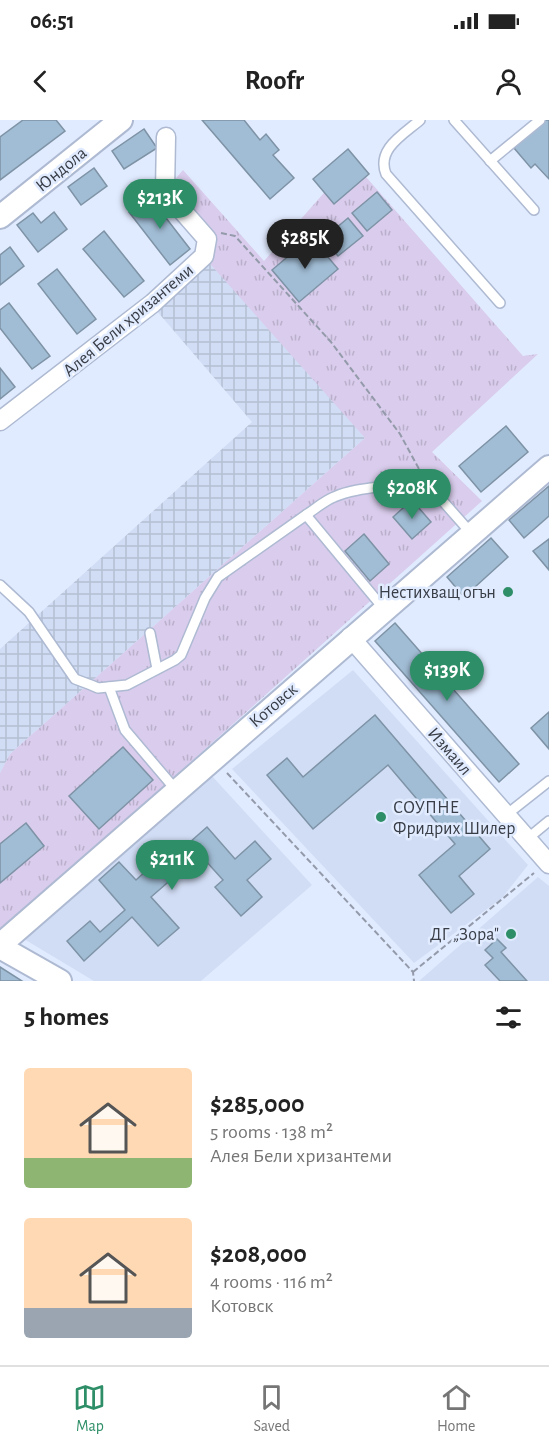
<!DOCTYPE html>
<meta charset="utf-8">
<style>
body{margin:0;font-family:"Alegreya Sans",sans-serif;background:#f6f6f6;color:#222;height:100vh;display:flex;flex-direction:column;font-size:22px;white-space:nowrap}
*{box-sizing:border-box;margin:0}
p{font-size:20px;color:#767676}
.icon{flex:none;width:33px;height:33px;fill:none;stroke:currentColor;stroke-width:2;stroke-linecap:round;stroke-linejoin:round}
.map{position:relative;height:861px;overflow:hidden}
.side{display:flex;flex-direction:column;background:#fff;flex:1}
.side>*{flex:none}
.price{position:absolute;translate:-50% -51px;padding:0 14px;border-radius:21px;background:#2e8e67;color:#fff;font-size:20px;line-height:39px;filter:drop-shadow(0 2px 3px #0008)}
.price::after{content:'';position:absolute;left:50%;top:36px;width:18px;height:14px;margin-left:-9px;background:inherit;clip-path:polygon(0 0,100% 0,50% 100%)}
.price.current{background:#222;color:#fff}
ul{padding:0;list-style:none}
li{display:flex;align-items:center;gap:18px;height:150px;padding:0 24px}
li span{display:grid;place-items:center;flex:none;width:168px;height:120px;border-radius:6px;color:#555}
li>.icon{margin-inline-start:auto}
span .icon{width:72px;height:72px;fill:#fffc;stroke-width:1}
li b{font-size:26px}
h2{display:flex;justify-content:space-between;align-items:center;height:72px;padding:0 24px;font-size:26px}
.status{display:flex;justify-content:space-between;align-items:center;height:42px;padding:0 30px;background:#fff;direction:ltr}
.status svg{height:16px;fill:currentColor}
header{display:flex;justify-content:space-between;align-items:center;height:78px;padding:0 24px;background:#fff;font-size:27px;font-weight:700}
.menu{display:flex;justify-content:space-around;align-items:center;height:84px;border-top:2px solid #e0e0e0;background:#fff;font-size:16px;color:#767676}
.menu a{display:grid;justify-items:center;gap:3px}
.menu .current{color:#2e8e67}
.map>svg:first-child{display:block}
</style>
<div class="status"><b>06:51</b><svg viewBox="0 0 49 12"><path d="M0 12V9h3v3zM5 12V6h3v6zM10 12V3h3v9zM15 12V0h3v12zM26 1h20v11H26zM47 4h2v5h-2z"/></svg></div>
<header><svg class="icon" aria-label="back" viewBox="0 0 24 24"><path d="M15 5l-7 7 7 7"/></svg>Roofr<svg class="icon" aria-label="person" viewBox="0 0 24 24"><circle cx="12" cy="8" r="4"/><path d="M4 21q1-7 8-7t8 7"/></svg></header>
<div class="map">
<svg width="549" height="861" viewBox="0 0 549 861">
<defs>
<pattern id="industrial-grid" width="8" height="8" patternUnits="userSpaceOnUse" patternTransform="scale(1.5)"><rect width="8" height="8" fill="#d1ddf5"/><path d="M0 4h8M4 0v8" fill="none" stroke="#b4bfd3"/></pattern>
<pattern id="grass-tufts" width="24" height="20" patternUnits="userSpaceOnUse" patternTransform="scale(1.5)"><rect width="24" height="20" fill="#d9ccec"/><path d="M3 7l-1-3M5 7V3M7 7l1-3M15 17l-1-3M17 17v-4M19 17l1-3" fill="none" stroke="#bbb0cc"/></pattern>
</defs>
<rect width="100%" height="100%" fill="#e1ebff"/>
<g fill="#d1ddf5">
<polygon points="353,550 528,745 502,778 414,843 232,649"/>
<polygon points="212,656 312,765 201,861 94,861 24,819"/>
<polygon points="538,757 549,766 549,861 419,861"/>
</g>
<polygon fill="url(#industrial-grid)" points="204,137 310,251 365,318 10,634 0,653 0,529 252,302 150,183"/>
<polygon fill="url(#grass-tufts)" points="352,41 523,236 538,234 432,332 482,381 3,810 0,809 0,653 10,634 365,318 204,137 207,119 165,71 183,50 264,141"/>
<g fill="#a1bdd5" stroke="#7e93a5" stroke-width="1.5">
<polygon points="23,0 56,0 65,11 0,60 0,17"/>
<polygon points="202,0 244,0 260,20 266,14 279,30 273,35 294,58 270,79"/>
<polygon points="545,0 549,0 549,59 535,44 531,48 514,28"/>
<polygon points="144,9 157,28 124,49 112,31"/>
<polygon points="348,29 369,54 334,84 313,59"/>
<polygon points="94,48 107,66 81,85 68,67"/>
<polygon points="377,72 392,90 367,111 352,93"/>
<polygon points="149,76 190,129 170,145 129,92"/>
<polygon points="54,92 67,109 38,132 17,105 33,93 41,103"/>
<polygon points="348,98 363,116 338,136 323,119"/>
<polygon points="104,111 144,161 124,177 83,129"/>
<polygon points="311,117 338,149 299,182 272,150"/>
<polygon points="10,127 24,146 0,165 0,135"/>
<polygon points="57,149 96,199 77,214 38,164"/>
<polygon points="9,183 50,236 32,249 0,208 0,190"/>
<polygon points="0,248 15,267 0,279"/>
<polygon points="506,306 528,332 481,372 459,346"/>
<polygon points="549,366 549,396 524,418 509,400"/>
<polygon points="412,380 431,402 412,419 393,397"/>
<polygon points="364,414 389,444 370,461 345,431"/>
<polygon points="491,418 508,437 464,477 447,457"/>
<polygon points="549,419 549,450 533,431"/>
<polygon points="395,503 519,644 499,662 375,521"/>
<polygon points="549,592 549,629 531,608"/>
<polygon points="375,595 490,729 459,756 474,774 451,793 419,755 455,724 388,645 313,709 267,655 287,638 303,657"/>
<polygon points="123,627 153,660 99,709 69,676"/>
<polygon points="26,703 44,726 0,763 0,724"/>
<polygon points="207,707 235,739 255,721 271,739 247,760 262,777 241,796 215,767 223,760 195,729 169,752 174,757 151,777 179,808 158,826 132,797 84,841 67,821 90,801 100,812 125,790 99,760 119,742 136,760 159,739 164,745"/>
<polygon points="497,819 506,828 501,832 527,861 500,861 485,845 493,838 485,830"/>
<polygon points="0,847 22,861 0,861"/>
</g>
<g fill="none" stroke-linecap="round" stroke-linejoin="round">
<g stroke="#aebad2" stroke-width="12">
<g id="service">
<path d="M420,0C404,14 376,29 386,54L500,183"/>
<polyline points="454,0 534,90"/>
<polyline points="490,41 540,0"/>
<path d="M306,395C315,389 324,381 334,377C359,366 390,368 417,360L433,370L471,413"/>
<polyline points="0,465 29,492 75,559 91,565 98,568 127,565 175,540 181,535 205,478 218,457 306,395 384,489"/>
<polyline points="150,513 157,549"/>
<polyline points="109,567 125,610 176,670"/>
<polyline points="506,695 549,661"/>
<polyline points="527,719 549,701"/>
</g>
</g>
<g stroke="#aebad2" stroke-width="21">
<g id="minor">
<polyline points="0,301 153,183 204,136 207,119 165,71 166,17"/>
<polyline points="350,517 549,744"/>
</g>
</g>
<g stroke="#aebad2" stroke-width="26">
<g id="tertiary">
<polyline points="0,97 121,0"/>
<polyline points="0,825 549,347"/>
<polyline points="0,827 60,861"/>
</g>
</g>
<g stroke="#939aa9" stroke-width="2" stroke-dasharray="6 3" stroke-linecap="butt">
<polyline points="221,113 235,116 331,222 400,314 419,349"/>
<polyline points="227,653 413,852 414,861"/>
<polyline points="413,852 534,753"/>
</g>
<use href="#service" stroke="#fff" stroke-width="9"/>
<use href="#minor" stroke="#fff" stroke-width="18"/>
<use href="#tertiary" stroke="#fff" stroke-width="22"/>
</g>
<g fill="#2e8e67" stroke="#e1ebff" stroke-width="2">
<circle cx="508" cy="472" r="6"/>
<circle cx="381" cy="697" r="6"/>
<circle cx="511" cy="814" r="6"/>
</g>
<g text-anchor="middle" stroke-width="5" stroke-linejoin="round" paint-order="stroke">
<g font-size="18" fill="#383d46" stroke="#e1ebff">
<text transform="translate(61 49) rotate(-39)" y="6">Юндола</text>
<text transform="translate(128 200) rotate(-40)" y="6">Алея Бели хризантеми</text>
<text transform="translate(273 585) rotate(-41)" y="6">Котовск</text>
<text transform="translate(450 631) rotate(49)" y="6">Измаил</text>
</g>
<g font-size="18" fill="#383d46" stroke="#e1ebff" text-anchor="end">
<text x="496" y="478">Нестихващ огън</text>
<text x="393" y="693" text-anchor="start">СОУПНЕ<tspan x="393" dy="21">Фридрих Шилер</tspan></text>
<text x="499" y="820">ДГ „Зора"</text>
</g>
</g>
</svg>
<b class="price" style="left:160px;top:110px">$213K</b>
<b class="price current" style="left:305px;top:150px">$285K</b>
<b class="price" style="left:412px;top:400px">$208K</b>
<b class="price" style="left:447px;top:582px">$139K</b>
<b class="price" style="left:172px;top:771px">$211K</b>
</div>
<section class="side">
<h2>5 homes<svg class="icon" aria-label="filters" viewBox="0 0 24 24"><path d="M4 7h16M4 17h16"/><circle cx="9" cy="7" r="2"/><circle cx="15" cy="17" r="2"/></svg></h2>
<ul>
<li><span style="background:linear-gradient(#ffd9b3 75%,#8fb573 0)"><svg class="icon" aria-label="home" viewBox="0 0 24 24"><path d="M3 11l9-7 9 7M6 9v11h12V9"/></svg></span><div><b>$285,000</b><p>5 rooms · 138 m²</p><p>Алея Бели хризантеми</p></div></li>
<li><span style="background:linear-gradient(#ffd9b3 75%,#9aa5b1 0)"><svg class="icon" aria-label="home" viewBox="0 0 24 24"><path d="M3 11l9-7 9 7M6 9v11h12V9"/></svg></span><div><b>$208,000</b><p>4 rooms · 116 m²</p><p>Котовск</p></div></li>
</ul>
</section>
<nav class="menu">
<a class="current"><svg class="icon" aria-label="map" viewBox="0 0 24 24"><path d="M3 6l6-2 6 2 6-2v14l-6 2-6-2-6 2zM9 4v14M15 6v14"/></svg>Map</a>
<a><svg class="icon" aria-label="saved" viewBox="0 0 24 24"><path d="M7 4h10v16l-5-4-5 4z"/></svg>Saved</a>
<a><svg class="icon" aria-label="home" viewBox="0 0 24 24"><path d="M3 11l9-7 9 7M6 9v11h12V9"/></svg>Home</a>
</nav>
